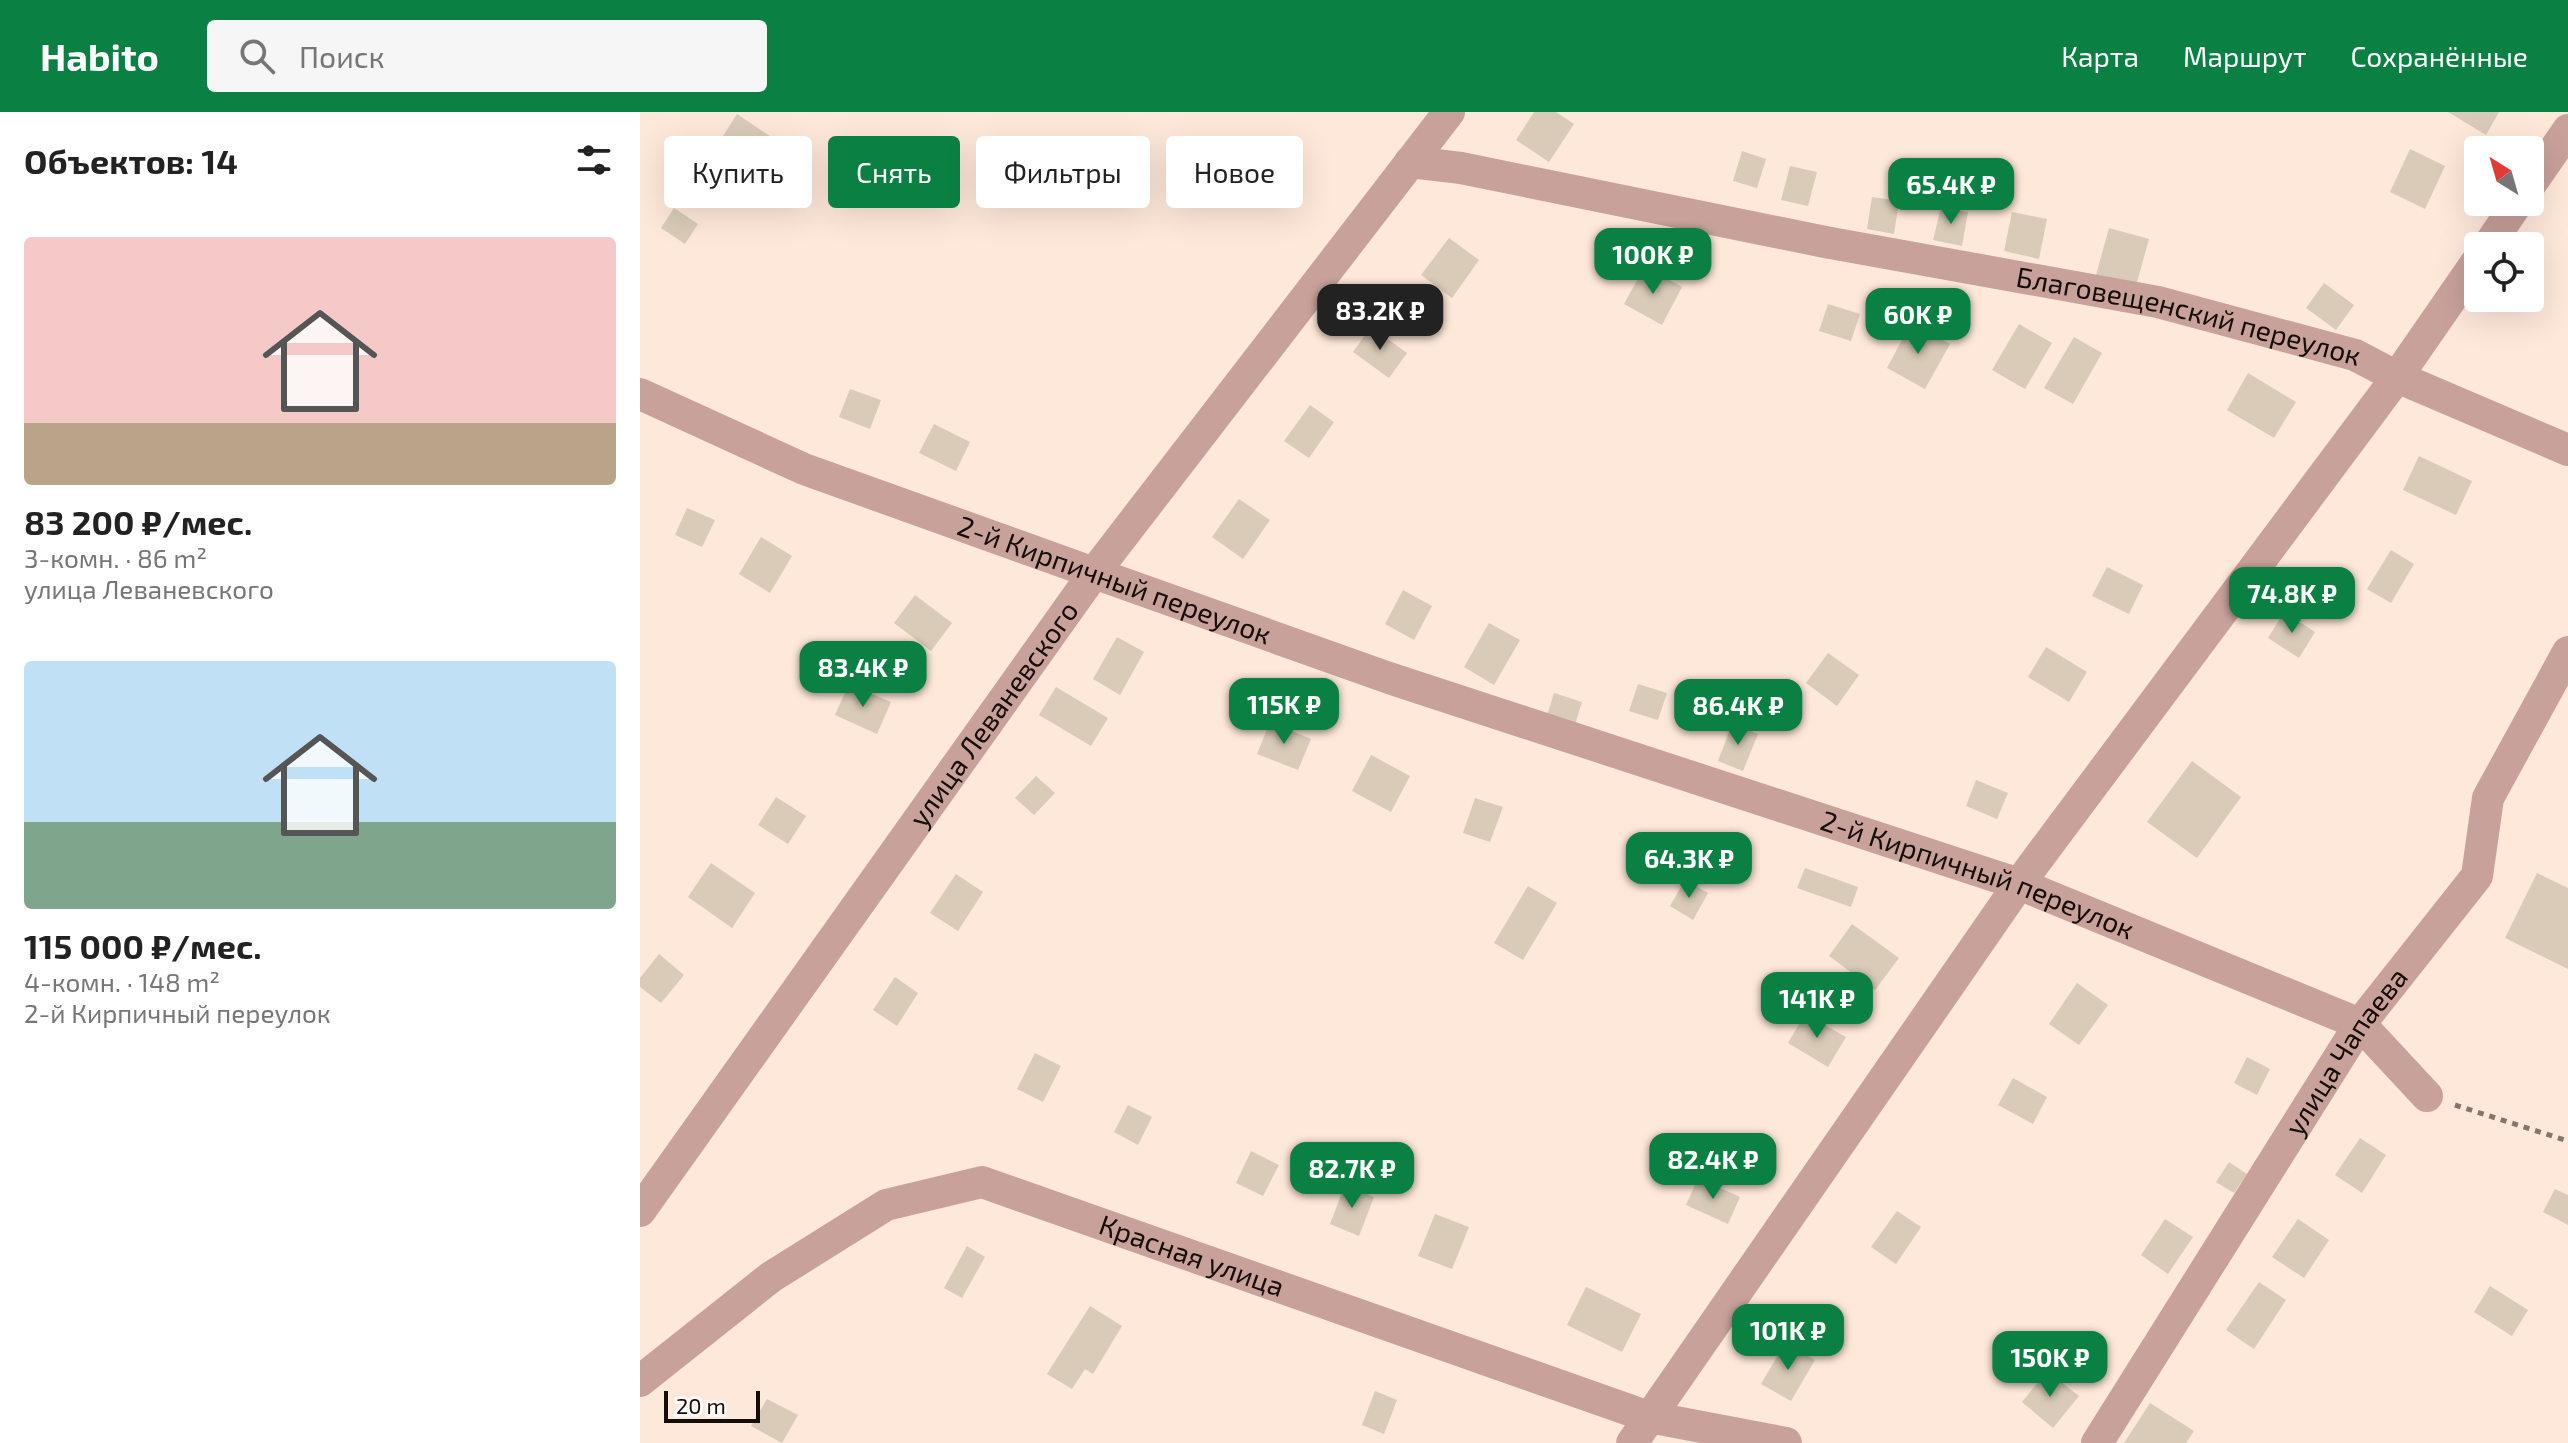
<!DOCTYPE html>
<html lang="ru">
<meta charset="utf-8">
<style>
body{margin:0;font-family:"Exo 2",sans-serif;background:#f6f6f6;color:#222;height:100vh;display:flex;flex-direction:column;font-size:30px;white-space:nowrap}
*{box-sizing:border-box;margin:0}
p{font-size:26px;color:#767676}
.icon{flex:none;width:44px;height:44px;fill:none;stroke:currentColor;stroke-width:2;stroke-linecap:round;stroke-linejoin:round}
.map{position:relative;flex:1;overflow:hidden}
.drawer{display:flex;flex-direction:column;background:#fff;width:640px}
.drawer>*{flex:none}
.hud{position:absolute;left:24px;top:24px;width:760px;height:72px;display:flex;gap:16px}
.needle{width:52px;rotate:323deg}
.buttons{position:absolute;left:1824px;top:24px;display:grid;gap:16px}
.buttons a{display:grid;place-items:center;width:80px;height:80px;border-radius:8px;background:#fff;box-shadow:0 8px 32px #0002;font-size:40px}
.scale{position:absolute;left:24px;bottom:20px;width:96px;box-sizing:border-box;padding-left:8px;border:4px solid #140d09;border-top:0;font-size:22px;line-height:28px;white-space:nowrap;color:#140d09;-webkit-text-stroke:6px #fdf9f6;paint-order:stroke}
.price{position:absolute;translate:-50% -68px;padding:0 18px;border-radius:16px;background:#0b8043;color:#fff;font-size:26px;line-height:52px;filter:drop-shadow(0 2px 4px #0008)}
.price::after{content:'';position:absolute;left:50%;top:48px;width:24px;height:18px;margin-left:-12px;background:inherit;clip-path:polygon(0 0,100% 0,50% 100%)}
.price.selected{background:#222;color:#fff}
ul{padding:0;list-style:none}
li{display:grid;align-content:center;gap:16px;height:424px;padding:0 24px}
li span{display:grid;place-items:center;height:248px;border-radius:8px;color:#555}
li>.icon{margin-inline-start:auto}
span .icon{width:144px;height:144px;fill:#fffc;stroke-width:1}
li b{font-size:34px}
h2{display:flex;justify-content:space-between;align-items:center;height:96px;padding:0 24px;font-size:34px}
.pill{padding:0 28px;border-radius:8px;background:#fff;box-shadow:0 8px 32px #0002;font-size:28px;line-height:72px}
.pill.selected{background:#0b8043;color:#fff}
header{display:flex;align-items:center;gap:48px;box-sizing:border-box;height:112px;padding:0 40px;background:#0b8043;color:#fff}
header strong{font-size:38px}
nav{display:flex;gap:44px;margin-inline-start:auto;font-size:28px}
.search{width:560px;height:72px;background:#f6f6f6;display:flex;align-items:center;gap:20px;box-sizing:border-box;padding:0 28px;border-radius:8px;color:#767676;font-size:30px}
main{display:flex;flex:1;min-height:0}
.map>svg:first-child{display:block}
</style>
<header>
<strong>Habito</strong>
<div class="search"><svg class="icon" aria-label="search" viewBox="0 0 24 24"><circle cx="10" cy="10" r="6"/><path d="M15 15l6 6"/></svg>Поиск</div>
<nav><a>Карта</a><a>Маршрут</a><a>Сохранённые</a></nav>
</header>
<main>
<section class="drawer">
<h2>Объектов: 14<svg class="icon" aria-label="filters" viewBox="0 0 24 24"><path d="M4 7h16M4 17h16"/><circle cx="9" cy="7" r="2"/><circle cx="15" cy="17" r="2"/></svg></h2>
<ul>
<li><span style="background:linear-gradient(#f6c9c9 75%,#b9a48a 0)"><svg class="icon" aria-label="home" viewBox="0 0 24 24"><path d="M3 11l9-7 9 7M6 9v11h12V9"/></svg></span><div><b>83 200 ₽/мес.</b><p>3-комн. · 86 m²</p><p>улица Леваневского</p></div></li>
<li><span style="background:linear-gradient(#bfe0f5 65%,#7fa58c 0)"><svg class="icon" aria-label="home" viewBox="0 0 24 24"><path d="M3 11l9-7 9 7M6 9v11h12V9"/></svg></span><div><b>115 000 ₽/мес.</b><p>4-комн. · 148 m²</p><p>2-й Кирпичный переулок</p></div></li>
</ul>
</section>
<div class="map">
<svg width="1928" height="1331" viewBox="0 0 1928 1331">
<rect width="100%" height="100%" fill="#fee8d9"/>
<g fill="#d9cbb7">
<polygon points="894,0 916,0 934,12 909,50 876,28"/>
<polygon points="1808,0 1859,0 1846,23"/>
<polygon points="97,2 140,31 117,66 74,38"/>
<polygon points="1770,37 1805,54 1785,97 1750,80"/>
<polygon points="1102,39 1126,47 1117,76 1093,69"/>
<polygon points="1150,54 1177,60 1168,94 1141,88"/>
<polygon points="1232,85 1259,89 1254,122 1227,117"/>
<polygon points="1301,95 1328,100 1322,134 1293,128"/>
<polygon points="34,96 58,112 45,132 21,116"/>
<polygon points="1372,100 1407,107 1399,147 1364,139"/>
<polygon points="1469,116 1509,127 1496,174 1456,163"/>
<polygon points="809,126 839,148 812,186 781,163"/>
<polygon points="1005,154 1042,175 1022,213 984,192"/>
<polygon points="1684,171 1714,193 1696,218 1666,196"/>
<polygon points="1188,192 1220,202 1211,229 1179,219"/>
<polygon points="1271,211 1310,232 1285,277 1247,256"/>
<polygon points="1379,212 1412,231 1385,277 1352,258"/>
<polygon points="731,215 767,241 749,266 713,240"/>
<polygon points="1434,225 1462,241 1433,292 1404,276"/>
<polygon points="1608,261 1656,290 1634,326 1587,298"/>
<polygon points="210,277 241,288 230,317 199,305"/>
<polygon points="670,293 694,310 669,346 644,329"/>
<polygon points="294,312 330,330 316,359 279,341"/>
<polygon points="1779,344 1832,369 1816,403 1763,378"/>
<polygon points="599,387 630,408 603,447 572,425"/>
<polygon points="47,396 75,408 62,435 35,423"/>
<polygon points="121,425 152,444 130,481 99,462"/>
<polygon points="1751,438 1774,452 1751,491 1727,477"/>
<polygon points="1467,455 1503,473 1489,502 1452,484"/>
<polygon points="763,478 792,494 774,528 745,512"/>
<polygon points="275,483 312,511 291,539 254,511"/>
<polygon points="1644,500 1675,520 1659,546 1628,526"/>
<polygon points="849,511 880,528 854,573 824,555"/>
<polygon points="477,525 504,540 480,583 453,567"/>
<polygon points="1406,535 1447,560 1429,590 1388,565"/>
<polygon points="1188,541 1219,563 1197,594 1166,571"/>
<polygon points="209,572 251,590 237,622 195,603"/>
<polygon points="998,572 1027,581 1018,608 989,599"/>
<polygon points="416,575 468,606 451,634 399,603"/>
<polygon points="914,581 942,590 934,616 906,607"/>
<polygon points="630,610 671,627 658,658 617,642"/>
<polygon points="1092,612 1118,622 1103,659 1078,649"/>
<polygon points="731,643 770,664 751,700 712,679"/>
<polygon points="1552,649 1601,685 1557,746 1507,710"/>
<polygon points="396,664 415,681 394,703 375,686"/>
<polygon points="1336,668 1368,681 1357,707 1326,694"/>
<polygon points="136,685 166,704 148,732 118,713"/>
<polygon points="835,686 863,695 850,730 823,721"/>
<polygon points="71,751 115,781 92,816 48,785"/>
<polygon points="1165,756 1218,775 1211,795 1157,776"/>
<polygon points="1897,761 1928,776 1928,857 1865,826"/>
<polygon points="316,762 343,780 318,819 290,801"/>
<polygon points="1045,768 1068,781 1053,808 1030,794"/>
<polygon points="888,774 917,791 883,848 854,831"/>
<polygon points="1212,812 1259,846 1235,878 1189,844"/>
<polygon points="19,842 44,863 21,891 0,875 0,866"/>
<polygon points="255,865 278,881 257,914 233,898"/>
<polygon points="1437,871 1468,893 1439,933 1409,912"/>
<polygon points="1165,902 1206,925 1188,955 1148,931"/>
<polygon points="395,941 421,954 403,990 377,977"/>
<polygon points="1607,945 1630,957 1617,983 1594,971"/>
<polygon points="1373,966 1407,985 1393,1012 1358,993"/>
<polygon points="488,993 512,1005 498,1033 474,1020"/>
<polygon points="1720,1026 1746,1043 1722,1081 1695,1063"/>
<polygon points="611,1039 639,1053 623,1084 596,1071"/>
<polygon points="1589,1050 1607,1062 1594,1081 1576,1070"/>
<polygon points="1058,1066 1100,1085 1088,1112 1046,1093"/>
<polygon points="705,1073 734,1085 719,1124 690,1112"/>
<polygon points="1915,1077 1928,1083 1928,1113 1903,1100"/>
<polygon points="1257,1099 1281,1115 1256,1152 1231,1135"/>
<polygon points="795,1102 829,1115 812,1157 778,1144"/>
<polygon points="1525,1107 1553,1125 1528,1162 1501,1143"/>
<polygon points="1658,1107 1689,1128 1664,1166 1632,1145"/>
<polygon points="327,1134 345,1145 322,1186 304,1176"/>
<polygon points="1619,1170 1646,1188 1614,1237 1586,1218"/>
<polygon points="1850,1174 1888,1198 1872,1224 1834,1200"/>
<polygon points="946,1175 1001,1202 982,1240 927,1213"/>
<polygon points="450,1194 482,1214 453,1262 445,1257 432,1277 407,1262"/>
<polygon points="1145,1231 1175,1248 1151,1289 1121,1272"/>
<polygon points="1407,1259 1439,1284 1413,1316 1382,1290"/>
<polygon points="735,1279 757,1288 744,1322 722,1313"/>
<polygon points="127,1287 158,1303 142,1331 111,1314"/>
<polygon points="1510,1291 1554,1319 1546,1331 1484,1331"/>
</g>
<g fill="none" stroke-linecap="round" stroke-linejoin="round">
<polyline stroke="#85766d" stroke-width="5" stroke-dasharray="6 6" stroke-linecap="butt" points="1815,993 1928,1029"/>
<g stroke="#c8a19b" stroke-width="32">
<path id="s1" d="M770,50L821,56L1185,130L1518,190L1715,243L1757,265L1928,338"/>
<polyline points="1890,73 1928,18"/>
<polyline points="1848,134 1878,90"/>
<path id="s2" d="M0,282L164,357L454,461L749,566L1379,772L1720,912L1787,984"/>
<path id="s3" d="M0,1099L454,461L809,0"/>
<path id="s4" d="M0,1269L131,1165L246,1093L342,1070L1009,1305L1146,1331"/>
<polyline points="992,1331 1379,772 1757,265 1838,148"/>
<path id="s5" d="M1457,1331L1720,912L1837,764L1848,686L1928,540"/>
</g>
</g>
<g text-anchor="middle" stroke-width="6" stroke-linejoin="round" paint-order="stroke">
<g font-size="28" fill="#140d09" stroke="#fdf9f6">
<text dy="10" stroke="none"><textPath href="#s1" startOffset="794">Благовещенский переулок</textPath></text>
<text dy="10" stroke="none"><textPath href="#s2" startOffset="510">2-й Кирпичный переулок</textPath></text>
<text dy="10" stroke="none"><textPath href="#s3" startOffset="610">улица Леваневского</textPath></text>
<text dy="10" stroke="none"><textPath href="#s2" startOffset="1422">2-й Кирпичный переулок</textPath></text>
<text dy="10" stroke="none"><textPath href="#s5" startOffset="464">улица Чапаева</textPath></text>
<text dy="10" stroke="none"><textPath href="#s4" startOffset="624">Красная улица</textPath></text>
</g>
</g>
</svg>
<div class="buttons">
<a><svg class="needle" viewBox="-14 -14 28 28"><path d="M0-13l5 13h-10z" fill="#e53935"/><path d="M0 13l5-13h-10z" fill="#767676"/></svg></a>
<a><svg class="icon" aria-label="locate" viewBox="0 0 24 24"><circle cx="12" cy="12" r="6"/><path d="M12 2v4M12 18v4M2 12h4M18 12h4"/></svg></a>
</div>
<div class="scale">20 m</div>
<b class="price" style="left:1311px;top:114px">65.4K ₽</b>
<b class="price" style="left:1013px;top:184px">100K ₽</b>
<b class="price selected" style="left:740px;top:240px">83.2K ₽</b>
<b class="price" style="left:1278px;top:244px">60K ₽</b>
<b class="price" style="left:1652px;top:523px">74.8K ₽</b>
<b class="price" style="left:223px;top:597px">83.4K ₽</b>
<b class="price" style="left:644px;top:634px">115K ₽</b>
<b class="price" style="left:1098px;top:635px">86.4K ₽</b>
<b class="price" style="left:1049px;top:788px">64.3K ₽</b>
<b class="price" style="left:1177px;top:928px">141K ₽</b>
<b class="price" style="left:1073px;top:1089px">82.4K ₽</b>
<b class="price" style="left:712px;top:1098px">82.7K ₽</b>
<b class="price" style="left:1148px;top:1260px">101K ₽</b>
<b class="price" style="left:1410px;top:1287px">150K ₽</b>
<div class="hud">
<a class="pill">Купить</a>
<a class="pill selected">Снять</a>
<a class="pill">Фильтры</a>
<a class="pill">Новое</a>
</div>
</div>
</main>
